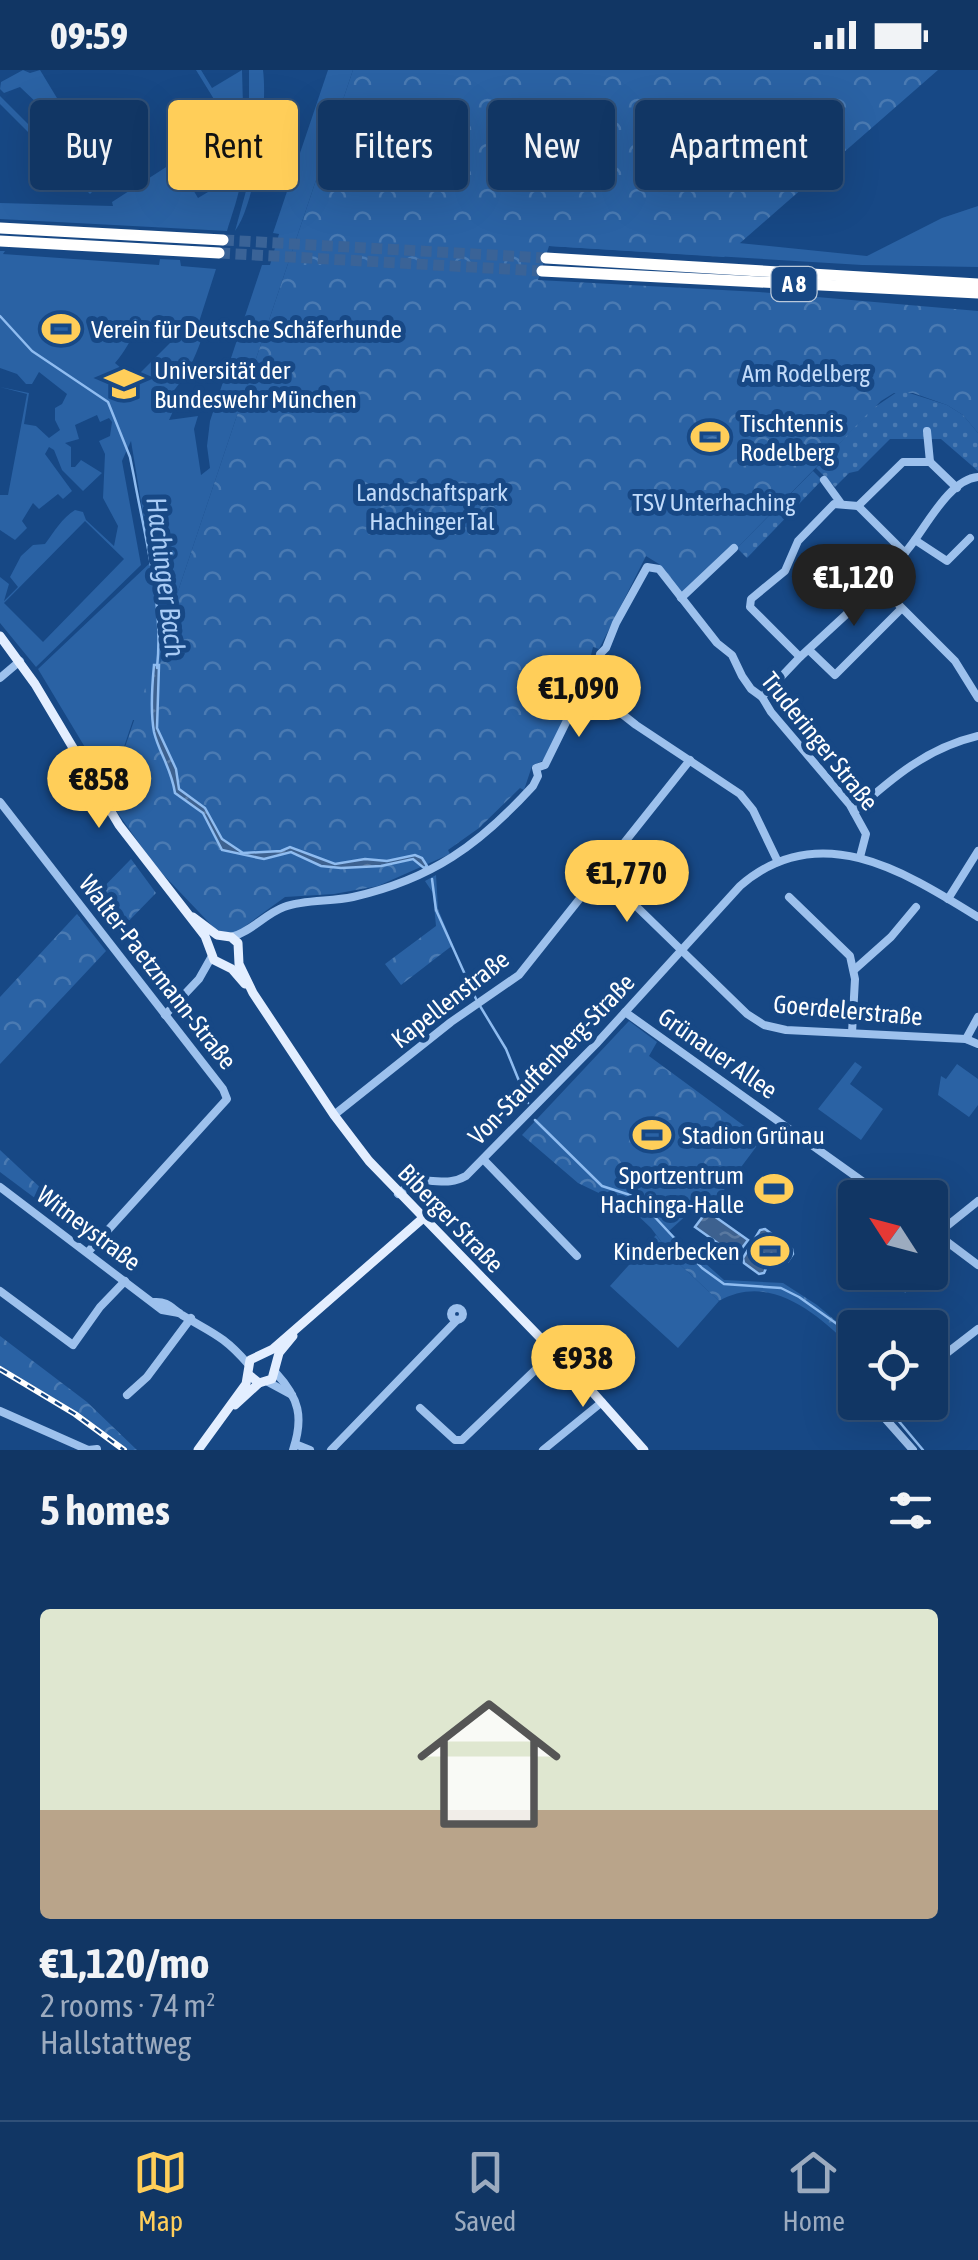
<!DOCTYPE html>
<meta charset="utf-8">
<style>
body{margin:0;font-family:"Asap Condensed",sans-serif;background:#1e416d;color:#f1f3f6;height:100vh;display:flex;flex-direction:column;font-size:38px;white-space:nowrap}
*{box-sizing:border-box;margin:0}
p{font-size:32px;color:#9cabbf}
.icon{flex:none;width:55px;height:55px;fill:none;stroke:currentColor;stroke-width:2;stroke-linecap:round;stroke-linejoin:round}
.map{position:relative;height:1380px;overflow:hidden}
.details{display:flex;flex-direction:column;background:#113664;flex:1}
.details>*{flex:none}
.hud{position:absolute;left:30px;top:30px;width:920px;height:90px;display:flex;gap:20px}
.needle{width:65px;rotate:306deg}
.buttons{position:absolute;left:838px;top:1110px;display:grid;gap:20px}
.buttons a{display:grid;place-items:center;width:110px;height:110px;border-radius:10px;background:#113664;box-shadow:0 10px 40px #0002,0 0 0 2px #305078;font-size:50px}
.price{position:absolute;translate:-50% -85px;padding:0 22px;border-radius:35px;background:#ffce59;color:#111;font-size:32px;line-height:65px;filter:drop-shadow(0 2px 5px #0008)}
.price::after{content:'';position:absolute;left:50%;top:60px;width:30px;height:22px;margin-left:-15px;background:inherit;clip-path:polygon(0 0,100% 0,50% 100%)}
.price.selected{background:#222;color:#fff}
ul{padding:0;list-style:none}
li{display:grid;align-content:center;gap:20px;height:530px;padding:0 40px}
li+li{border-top:2px solid #305078}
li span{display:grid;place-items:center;height:310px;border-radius:10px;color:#555}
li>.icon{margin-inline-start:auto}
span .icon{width:180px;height:180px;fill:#fffc;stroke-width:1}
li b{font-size:42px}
h2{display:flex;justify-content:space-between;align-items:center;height:120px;padding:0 40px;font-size:42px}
.chip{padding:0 35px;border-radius:10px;background:#113664;box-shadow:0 10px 40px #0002,0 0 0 2px #305078;font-size:35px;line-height:90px}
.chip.selected{background:#ffce59;color:#111}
.status{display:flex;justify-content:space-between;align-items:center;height:70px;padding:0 50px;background:#113664;direction:ltr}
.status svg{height:28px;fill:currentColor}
.menu{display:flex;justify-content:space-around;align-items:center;height:140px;border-top:2px solid #305078;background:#113664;font-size:28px;color:#9cabbf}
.menu a{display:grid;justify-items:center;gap:5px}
.menu .selected{color:#ffce59}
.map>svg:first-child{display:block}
</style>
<div class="status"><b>09:59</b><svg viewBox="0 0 49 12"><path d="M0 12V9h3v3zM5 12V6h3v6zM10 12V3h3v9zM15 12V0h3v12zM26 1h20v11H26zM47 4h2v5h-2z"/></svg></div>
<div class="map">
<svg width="978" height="1380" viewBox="0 0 978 1380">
<defs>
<pattern id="forest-crowns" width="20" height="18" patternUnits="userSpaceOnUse" patternTransform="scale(2.5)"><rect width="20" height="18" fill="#2a62a4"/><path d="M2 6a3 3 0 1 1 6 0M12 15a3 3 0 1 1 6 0" fill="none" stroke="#4a7ab2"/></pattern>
<pattern id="garden-dots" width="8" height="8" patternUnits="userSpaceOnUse" patternTransform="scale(2.5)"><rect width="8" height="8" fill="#2a62a4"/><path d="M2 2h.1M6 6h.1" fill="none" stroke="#4a7ab2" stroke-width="1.8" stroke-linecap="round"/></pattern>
<pattern id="water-ripples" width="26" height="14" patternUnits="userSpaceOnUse" patternTransform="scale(2.5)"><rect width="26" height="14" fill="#3d618f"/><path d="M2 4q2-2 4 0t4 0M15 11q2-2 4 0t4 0" fill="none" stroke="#5a79a0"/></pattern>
</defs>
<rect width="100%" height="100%" fill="#174885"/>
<g fill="#2a62a4" fill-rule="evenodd">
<polygon points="23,0 30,3 40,0 63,38 57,43 62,52 81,41 76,32 82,28 89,40 61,56 20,17 4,23 0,19 1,12"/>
<polygon points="196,0 201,0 212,18 242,0 243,36 236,65"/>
<path d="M249,0H263C268,38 256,133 235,161L249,110Z"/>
<path d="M328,0H353L171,542L172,551L163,564L160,595L143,650H133L113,710L132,734L108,730L110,719L38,599L151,492L131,371L122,391L141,495L36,597L0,553V507L9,514L4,531L18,517L10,507L21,486L33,475L45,474C54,462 62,448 75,440L83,442L86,450L114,476L118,456L103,428L105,384L99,371L110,366L112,352L109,348L100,352L97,345L75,355L79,369L65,373L71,377V397H75L81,390L102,403L83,421L62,400L54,380L49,377L45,384L72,421L63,429L58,424L39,439L33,433L22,451L27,458L15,470L0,460V425H8L27,324L0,317L29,323L24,354L36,356L49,368L60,360L55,350V338L62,334L67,324L39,302L32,314H26L17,304L0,298V181H5L3,184L159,195L160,189L180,190L181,196L216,199L199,252L206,255C198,282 188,306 169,326L175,337L169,350L198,346L194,359L201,405L210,398L207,376L210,351L262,195H270L279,164L273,163ZM167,257L177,266L134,309L115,293C126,281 128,271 139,260L149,271ZM85,451L124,489L43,572L4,533Z"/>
<polygon points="0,26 55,81 64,65 61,61 91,44 107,71 101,85 91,83 93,99 87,102 92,122 90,124 0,34"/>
<path d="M197,58L205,70L224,61L236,71L217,100L211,92L186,108L198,128L223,113L222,110L241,73C247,105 236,132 227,161L0,149V133L113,136L112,132L177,90L171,73Z"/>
<polygon points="978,136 978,197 862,195 549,176 739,173 867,186 942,148"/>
<polygon points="855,992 862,997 850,1014 883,1039 861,1070 818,1039"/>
<polygon points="957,994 978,1009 978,1035 969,1047 938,1025 941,1006 946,1009"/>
<polygon points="656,1165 675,1190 719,1231 678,1278 610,1216"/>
</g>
<g fill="url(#forest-crowns)">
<polygon points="353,0 938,0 724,187 549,176 538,210 759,222 978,241 978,363 963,345 947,335 913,323 894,323 881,331 737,478 732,475 681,523 659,494 646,486 599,579 593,577 585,609 544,690 532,696 524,720 520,718 479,758 448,780 450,784 378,816 334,824 285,827 237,862 218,862 156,797 105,725 111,718 153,595 160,595 167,551 172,550 171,542"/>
<polygon points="131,789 156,823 118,862 91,830"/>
<polygon points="436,805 438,839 453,875 401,915 385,894 436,856 433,823 425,811"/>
<polygon points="77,844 106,881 0,994 0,927"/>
<path d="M629,951L657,972L649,986L762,1069L718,1128L691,1141L669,1161L724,1210L783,1213L817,1235L855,1267L853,1279C818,1244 770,1202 719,1231L675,1190L651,1158L630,1138L578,1113L522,1065Z"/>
<polygon points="0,1080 90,1164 87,1167 0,1102"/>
<polygon points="0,1266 87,1332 137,1380 128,1380 76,1342 0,1296"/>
</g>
<g fill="url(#garden-dots)">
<polygon points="900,320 947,335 963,345 978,363 978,401 941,369 890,369 858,401 849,403 835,417 816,398 872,339"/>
<polygon points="813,401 822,410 747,488 737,478"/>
</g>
<g fill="url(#water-ripples)" stroke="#8fbcf0" stroke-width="2.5">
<path d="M154,595H159L157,658L176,699L179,719L205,738L222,769L243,783L281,781L290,777L335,794L365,789L387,791L415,785L422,788L427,796L424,798L413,789L381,796L341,798L321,796L291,782L264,789L222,780L203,743L175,723C171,697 159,683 154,662C150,641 152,616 154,595Z"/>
<polygon points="707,1141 748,1170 736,1186 695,1157"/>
<polygon points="765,1159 792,1179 793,1184 788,1191 771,1187 764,1203 759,1204 744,1193 743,1188 760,1160"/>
</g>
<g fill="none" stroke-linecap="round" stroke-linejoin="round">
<g stroke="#8fbcf0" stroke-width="2.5">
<path d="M0,246L32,281L108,332L130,387L134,407C145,469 164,535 157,598"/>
<polyline points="432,809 436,840 476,929"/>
<polyline points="480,936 506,979 528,1033"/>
<polyline points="535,1050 602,1116 630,1125 652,1144 702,1198 724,1214 781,1218 799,1227 837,1254 855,1273"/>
<polyline points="892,1343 923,1380"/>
</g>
<g stroke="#3a6397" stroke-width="11" stroke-dasharray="11 5.5" stroke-linecap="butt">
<polyline points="223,170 546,188"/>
<polyline points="219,183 542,201"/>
</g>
<g stroke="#9dc1ed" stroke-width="8">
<polyline points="930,392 957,418"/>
<path d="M978,407C949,409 925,459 908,479C898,492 881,500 880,516L955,591L978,628"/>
<polyline points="824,410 840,432"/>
<polyline points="858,436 903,392 930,392 927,361"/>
<polyline points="858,436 905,483"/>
<polyline points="915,470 947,491 970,468"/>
<polyline points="681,528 734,478"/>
<polyline points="809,580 835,605 900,540"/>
<polyline points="800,587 750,537 751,529 785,501 798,471 834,434 858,436"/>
<polyline points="0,608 20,591"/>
<polyline points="762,627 800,587 863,529 841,508 853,492"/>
<polyline points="0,732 223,1019 227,1029 88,1182"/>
<path d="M854,742C892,708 927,678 978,666"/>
<polyline points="778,792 753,740 740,724 636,655 594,622 600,584 606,578 616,553 647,497 659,499 717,573 732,585 742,606 751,619 762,627 771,642 850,735 866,764 860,787"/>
<polyline points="601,802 747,944 764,955 786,960 966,969 978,974"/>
<polyline points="789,827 850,886 855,909 852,963"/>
<polyline points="948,829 978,781"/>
<path d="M231,867C251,862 265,844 284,837C305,829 331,832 353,827C432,809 479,775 533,716L538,706L536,698L545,695L579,626"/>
<polyline points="854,900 891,867 916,837"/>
<polyline points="625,942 886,1128"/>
<polyline points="165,945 199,909 212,886"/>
<polyline points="966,969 978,947"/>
<polyline points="334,1045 451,952 519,905 690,690"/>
<polyline points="484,1090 577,1186"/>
<polyline points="0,1117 162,1240 179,1243"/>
<path d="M398,1124C428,1098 439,1121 466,1106L596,974L740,816C819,747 905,802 978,847"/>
<polyline points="930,1159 978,1195"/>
<polyline points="937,1164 978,1131"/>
<polyline points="930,1183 941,1167"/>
<polyline points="905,1218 916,1202"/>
<polyline points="0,1221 73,1275 100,1237 125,1211"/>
<path d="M154,1232C168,1231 171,1238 182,1245C212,1263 224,1266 248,1294"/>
<circle cx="457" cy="1244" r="6"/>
<polyline points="930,1296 978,1259"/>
<path d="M276,1303C299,1328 304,1347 293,1380"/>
<polyline points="268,1312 292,1325"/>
<polyline points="127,1325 147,1307 191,1248"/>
<polyline points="896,1332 882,1345 913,1380"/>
<polyline points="420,1338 455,1370 462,1370 554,1282"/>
<polyline points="0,1341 88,1380 97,1379"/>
<polyline points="295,1374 310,1380"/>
<polyline points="331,1380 457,1250"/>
<polyline points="543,1380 602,1332"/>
</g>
<g stroke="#e3eeff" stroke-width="9">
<polyline points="0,566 35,614 119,755 205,866 214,890 232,899 245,914"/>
<polyline points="193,847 217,865 231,867 238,873 239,894 253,923 334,1045 369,1091 588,1317 644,1380"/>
<polyline points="249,1305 259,1313 272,1309 279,1283 293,1266"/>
<polyline points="235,1335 259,1313"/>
<polyline points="198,1380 246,1314 250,1290 273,1279 422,1149"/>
</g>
<g stroke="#fff" stroke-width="11">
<polyline points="0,158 223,170"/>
<polyline points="0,171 219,183"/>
<polyline points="546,188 978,214"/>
<polyline points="542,201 978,223"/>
</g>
<g stroke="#fff" stroke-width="6">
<polyline id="rail" points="0,1299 75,1344 124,1380"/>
</g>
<use href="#rail" stroke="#174885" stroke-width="2.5" stroke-dasharray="8" stroke-linecap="butt"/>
</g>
<defs>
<g id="stadium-bare" transform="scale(3)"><path d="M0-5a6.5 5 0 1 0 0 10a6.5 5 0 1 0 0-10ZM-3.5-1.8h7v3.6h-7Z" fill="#ffce59" stroke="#174885" stroke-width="2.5" paint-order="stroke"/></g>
<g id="university-bare" transform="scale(3)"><path d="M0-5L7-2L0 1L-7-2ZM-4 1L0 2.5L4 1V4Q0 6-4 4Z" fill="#ffce59" stroke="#174885" stroke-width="2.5" paint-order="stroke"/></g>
</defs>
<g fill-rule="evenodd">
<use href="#stadium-bare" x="61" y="259"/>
<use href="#university-bare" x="124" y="314"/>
<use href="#stadium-bare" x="710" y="367"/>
<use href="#stadium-bare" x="652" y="1065"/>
<use href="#stadium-bare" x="774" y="1119"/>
<use href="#stadium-bare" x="770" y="1181"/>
</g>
<g text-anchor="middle" stroke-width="10" stroke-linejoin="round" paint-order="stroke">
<rect fill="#174885" stroke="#b9c8da" stroke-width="2.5" x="771.5" y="197" width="45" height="34" rx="8"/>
<g font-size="22" font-weight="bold" fill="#fff">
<text x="794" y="222">A 8</text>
</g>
<g font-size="25" fill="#fff" stroke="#174885" text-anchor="start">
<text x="91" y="268">Verein für Deutsche Schäferhunde</text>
<text x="154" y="309">Universität der<tspan x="154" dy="29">Bundeswehr München</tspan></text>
<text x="740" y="362">Tischtennis<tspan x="740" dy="29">Rodelberg</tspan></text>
<text x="682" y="1074">Stadion Grünau</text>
<text x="744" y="1114" text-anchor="end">Sportzentrum<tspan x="744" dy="29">Hachinga-Halle</tspan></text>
<text x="740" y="1190" text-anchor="end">Kinderbecken</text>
</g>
<g font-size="25" fill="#c2dbfa" stroke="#174885">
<text x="806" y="312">Am Rodelberg</text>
<text x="432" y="431">Landschaftspark<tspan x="432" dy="29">Hachinger Tal</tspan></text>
<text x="714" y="441">TSV Unterhaching</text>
</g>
<g font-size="25" fill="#fff" stroke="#174885">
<text transform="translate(820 671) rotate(51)" y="9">Truderinger Straße</text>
<text transform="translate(158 902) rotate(52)" y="9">Walter-Paetzmann-Straße</text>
<text transform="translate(450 929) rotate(-38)" y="9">Kapellenstraße</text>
<text transform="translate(848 940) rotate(5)" y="9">Goerdelerstraße</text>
<text transform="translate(718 983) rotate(35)" y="9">Grünauer Allee</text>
<text transform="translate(551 989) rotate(-46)" y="9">Von-Stauffenberg-Straße</text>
<text transform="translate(451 1148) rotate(46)" y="9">Biberger Straße</text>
<text transform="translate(89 1158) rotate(37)" y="9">Witneystraße</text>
</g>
<g font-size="28" font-style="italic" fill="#a8cbf5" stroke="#174885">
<text transform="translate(166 507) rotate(83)" y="10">Hachinger Bach</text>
</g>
</g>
</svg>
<div class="buttons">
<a><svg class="needle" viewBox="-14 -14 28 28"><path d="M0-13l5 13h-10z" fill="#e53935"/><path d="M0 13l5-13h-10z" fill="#9cabbf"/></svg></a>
<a><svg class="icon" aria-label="locate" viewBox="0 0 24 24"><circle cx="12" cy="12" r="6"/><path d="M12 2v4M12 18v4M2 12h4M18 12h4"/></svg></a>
</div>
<b class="price selected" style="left:854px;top:559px">€1,120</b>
<b class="price" style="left:579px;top:670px">€1,090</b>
<b class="price" style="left:99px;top:761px">€858</b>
<b class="price" style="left:627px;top:855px">€1,770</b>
<b class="price" style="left:583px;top:1340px">€938</b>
<div class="hud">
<a class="chip">Buy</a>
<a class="chip selected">Rent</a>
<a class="chip">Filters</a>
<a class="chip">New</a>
<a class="chip">Apartment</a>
</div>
</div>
<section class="details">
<h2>5 homes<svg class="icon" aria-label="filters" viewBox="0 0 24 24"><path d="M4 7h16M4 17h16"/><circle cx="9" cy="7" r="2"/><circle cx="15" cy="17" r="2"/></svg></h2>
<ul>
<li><span style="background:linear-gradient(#dfe7d0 65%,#b9a48a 0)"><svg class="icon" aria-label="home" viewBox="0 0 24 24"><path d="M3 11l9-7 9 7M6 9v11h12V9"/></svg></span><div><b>€1,120/mo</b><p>2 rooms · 74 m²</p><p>Hallstattweg</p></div></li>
</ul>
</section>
<nav class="menu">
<a class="selected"><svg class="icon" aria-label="map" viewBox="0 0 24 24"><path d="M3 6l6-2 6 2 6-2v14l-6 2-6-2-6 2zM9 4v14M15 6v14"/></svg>Map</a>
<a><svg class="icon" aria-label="saved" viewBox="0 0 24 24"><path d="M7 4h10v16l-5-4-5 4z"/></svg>Saved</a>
<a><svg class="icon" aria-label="home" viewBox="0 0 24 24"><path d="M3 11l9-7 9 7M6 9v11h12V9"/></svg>Home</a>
</nav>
